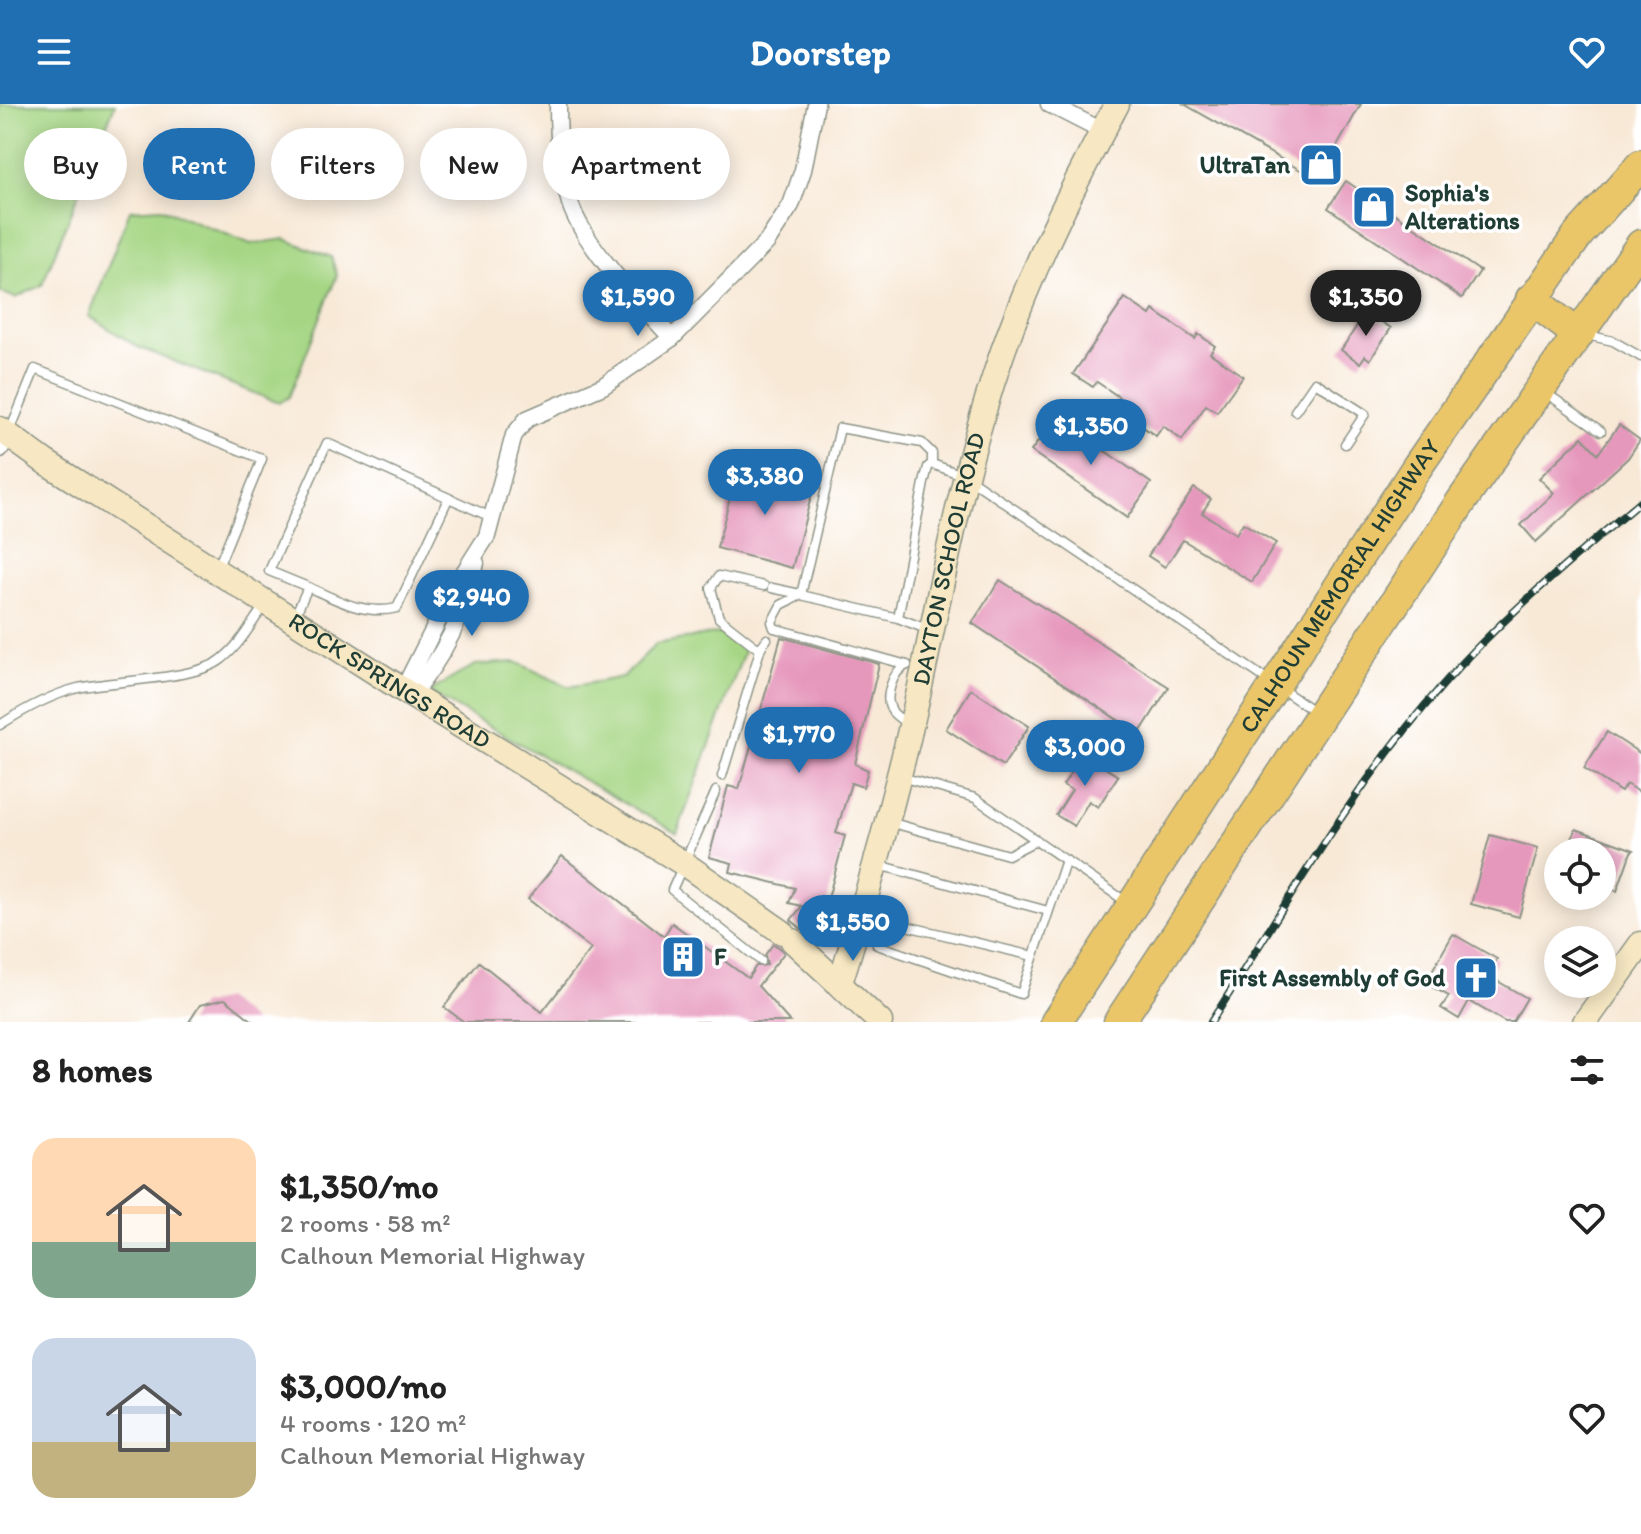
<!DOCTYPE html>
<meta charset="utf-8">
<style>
body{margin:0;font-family:Itim,sans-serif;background:#f6f6f6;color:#222;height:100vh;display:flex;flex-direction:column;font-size:30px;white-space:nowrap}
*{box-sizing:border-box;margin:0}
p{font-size:26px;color:#767676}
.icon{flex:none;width:44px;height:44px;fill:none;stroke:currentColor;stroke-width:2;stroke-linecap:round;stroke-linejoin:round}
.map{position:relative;height:918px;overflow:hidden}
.side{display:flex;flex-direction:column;background:#fff;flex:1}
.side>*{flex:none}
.guide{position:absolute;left:24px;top:24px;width:800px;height:72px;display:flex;gap:16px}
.controls{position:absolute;left:1544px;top:734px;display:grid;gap:16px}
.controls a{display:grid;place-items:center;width:72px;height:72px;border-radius:50%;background:#fff;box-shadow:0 4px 20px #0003;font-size:40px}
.price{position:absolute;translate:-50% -68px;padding:0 18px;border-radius:28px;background:#1f6fb2;color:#fff;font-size:26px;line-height:52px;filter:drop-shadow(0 2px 4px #0008)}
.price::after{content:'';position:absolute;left:50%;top:48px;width:24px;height:18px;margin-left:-12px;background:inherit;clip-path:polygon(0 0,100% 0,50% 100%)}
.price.current{background:#222;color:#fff}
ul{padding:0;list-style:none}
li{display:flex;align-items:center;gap:24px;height:200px;padding:0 32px}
li span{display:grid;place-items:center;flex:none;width:224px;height:160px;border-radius:24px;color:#555}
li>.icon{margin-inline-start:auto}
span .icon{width:96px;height:96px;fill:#fffc;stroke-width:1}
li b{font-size:34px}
h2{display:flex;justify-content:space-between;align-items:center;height:96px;padding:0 32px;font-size:34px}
.tag{padding:0 28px;border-radius:36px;background:#fff;box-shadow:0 4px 20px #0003;font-size:28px;line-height:72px}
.tag.current{background:#1f6fb2;color:#fff}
header{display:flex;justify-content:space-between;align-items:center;height:104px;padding:0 32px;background:#1f6fb2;color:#fff;font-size:36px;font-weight:800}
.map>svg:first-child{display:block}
</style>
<header><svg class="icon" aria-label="menu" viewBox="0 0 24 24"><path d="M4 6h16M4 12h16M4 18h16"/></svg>Doorstep<svg class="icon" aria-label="heart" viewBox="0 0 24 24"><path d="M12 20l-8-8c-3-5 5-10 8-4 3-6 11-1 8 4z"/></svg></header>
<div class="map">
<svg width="1641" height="918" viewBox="0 0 1641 918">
<rect width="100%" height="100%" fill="#fff"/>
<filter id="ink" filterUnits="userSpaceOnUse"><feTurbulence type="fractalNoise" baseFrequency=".0125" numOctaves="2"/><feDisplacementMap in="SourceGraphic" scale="16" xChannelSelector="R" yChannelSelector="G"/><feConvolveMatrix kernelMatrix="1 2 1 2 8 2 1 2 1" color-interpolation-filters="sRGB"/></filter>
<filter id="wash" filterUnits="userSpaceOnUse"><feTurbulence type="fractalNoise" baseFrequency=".006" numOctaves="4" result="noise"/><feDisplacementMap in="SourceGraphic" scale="32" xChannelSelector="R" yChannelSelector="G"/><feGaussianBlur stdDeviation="1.8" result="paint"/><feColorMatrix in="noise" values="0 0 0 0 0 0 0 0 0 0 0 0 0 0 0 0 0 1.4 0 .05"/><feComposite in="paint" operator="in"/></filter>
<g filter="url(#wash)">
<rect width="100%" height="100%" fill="#f8e9d7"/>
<g fill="#a6d684" stroke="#628a5c" stroke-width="2">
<polygon points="0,0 115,0 42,181 16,194 0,188"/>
<polygon points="161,104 251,140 285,135 331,153 337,171 289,293 279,299 138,243 89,212 130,106"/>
<polygon points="718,529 745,545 677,729 429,588 475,561 516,558 569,583 623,573 656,540"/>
</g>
<g id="blocks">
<g fill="#e697bc">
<polygon points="1184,0 1361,0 1318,76"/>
<polygon points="1346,77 1480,167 1462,194 1328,104"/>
<polygon points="1125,194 1150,211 1153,206 1195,235 1198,230 1215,242 1210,249 1243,272 1217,308 1206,301 1182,336 1163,322 1156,332 1113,302 1119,293 1097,278 1093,283 1073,270"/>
<polygon points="1366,208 1391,224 1370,256 1365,252 1360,259 1341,246"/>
<polygon points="1056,313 1151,379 1127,414 1031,347"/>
<polygon points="1619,321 1640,336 1628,354 1536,438 1521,421 1554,389 1539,374 1582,333 1598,350"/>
<polygon points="738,362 814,382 792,464 717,444"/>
<polygon points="1194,384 1211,395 1202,409 1236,430 1243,419 1276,439 1252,478 1183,436 1165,463 1148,452"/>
<polygon points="1000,476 1169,583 1139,630 972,519"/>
<polygon points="781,533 879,560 855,660 868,666 863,683 851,679 836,729 845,732 824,809 816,807 802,825 791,816 802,802 789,799 795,784 730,768 732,759 709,753 728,682 739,685"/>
<polygon points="971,585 1029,622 1003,662 946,625"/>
<polygon points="1607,628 1641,650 1641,689 1626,680 1621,688 1584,664"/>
<polygon points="1083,650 1118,672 1098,703 1089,697 1074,722 1056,711 1072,686 1063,681"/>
<polygon points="1576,725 1634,746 1631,748 1617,787 1602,781 1602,748 1567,748"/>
<polygon points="1490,731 1538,744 1519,813 1471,800"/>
<polygon points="562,752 664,832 672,819 748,874 756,862 767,861 765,851 773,840 779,843 784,849 758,882 790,918 464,918 444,903 479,858 542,908 591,845 528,795"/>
<polygon points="1453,830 1497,855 1487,871 1527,894 1513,918 1505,918 1469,897 1459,915 1441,904 1449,892 1425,879"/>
<polygon points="225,895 254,918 189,918 200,901"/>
</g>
</g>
</g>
<g filter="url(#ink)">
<use href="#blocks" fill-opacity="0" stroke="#8c9386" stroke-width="2"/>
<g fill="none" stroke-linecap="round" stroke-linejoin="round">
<g stroke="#8c9386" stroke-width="11">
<g id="lane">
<polyline points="1587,231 1613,237 1641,253"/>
<polyline points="1546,289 1601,327"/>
<polyline points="1295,307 1315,278 1365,310 1345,340"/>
<polyline points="10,327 35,265 262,355 218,463"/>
<polyline points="764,482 719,472 711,484 719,514 756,543 761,543 767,535"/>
<path d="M308,483C337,496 365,512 397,504L448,395"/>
<polyline points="772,484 800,490"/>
<polyline points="801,491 781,501 772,518 774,524 907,561"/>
<polyline points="294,514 308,483 269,467 327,339 493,414"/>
<polyline points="898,514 801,491 840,324 922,339 932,349 932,360"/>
<polyline points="929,526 898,514 924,379 928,363 932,360 965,372 1269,577"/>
<path d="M907,561C893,566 883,594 892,607C895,612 902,616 908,620"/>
<polyline points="1280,584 1315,608"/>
<path d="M0,621C23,606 50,591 78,584C113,576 197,576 222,555C240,541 251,520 264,502"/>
<polyline points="722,672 761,543"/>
<polyline points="901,673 975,694 1128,799"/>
<polyline points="716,687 672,786 761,857"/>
<polyline points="889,718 1008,751 1037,736"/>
<polyline points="879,761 1048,807"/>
<polyline points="863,807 881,816 877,841 1021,890 1066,756"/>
<polyline points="881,816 1033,852"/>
</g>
</g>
<g stroke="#8c9386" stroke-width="19">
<g id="street">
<path d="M558,0C558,34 560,67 570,99C583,141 641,201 672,234"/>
<polyline points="1049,0 1102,27"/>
<polyline points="0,345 8,331"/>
<polyline points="411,591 410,572 456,481 487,432 514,331 527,315 603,282 672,234 767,138 791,101 803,66 816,0"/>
<path d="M411,591C445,552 465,509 476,459"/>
</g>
</g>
<g stroke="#8c9386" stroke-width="27">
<g id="secondary">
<path id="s1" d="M0,325L44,357L411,591L686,761L782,828"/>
<polyline points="793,837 880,918"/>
<path id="s2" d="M840,879C872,776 902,669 924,564C946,457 967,350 1003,247C1033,162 1074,80 1117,0"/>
<polyline points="1585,918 1641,840"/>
</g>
</g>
<g stroke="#8c9386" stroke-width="33">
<g id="highway">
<polyline points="1531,195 1576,229"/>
<path id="s3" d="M1056,918L1417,363L1578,131L1641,61"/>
<polyline points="1119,918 1461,398 1641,141"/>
</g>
</g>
<use href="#lane" stroke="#fff" stroke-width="8"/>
<use href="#street" stroke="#fff" stroke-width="16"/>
<use href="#secondary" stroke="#f7e8c3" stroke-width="24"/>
<use href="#highway" stroke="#ebc669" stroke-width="30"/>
<g stroke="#1f3d34" stroke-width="8">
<path id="rail" d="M1211,918C1283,806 1353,682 1441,583C1501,514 1571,456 1641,397"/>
</g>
<use href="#rail" stroke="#fff" stroke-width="5" stroke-dasharray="15" stroke-linecap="butt"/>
</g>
</g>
<defs>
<g id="shop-square" transform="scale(2.3)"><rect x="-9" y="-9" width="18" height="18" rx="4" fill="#1f6fb2" stroke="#fff"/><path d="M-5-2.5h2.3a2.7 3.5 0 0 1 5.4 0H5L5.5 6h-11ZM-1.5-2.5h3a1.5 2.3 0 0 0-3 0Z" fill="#fff"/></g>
<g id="building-square" transform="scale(2.3)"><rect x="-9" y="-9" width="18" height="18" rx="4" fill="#1f6fb2" stroke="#fff"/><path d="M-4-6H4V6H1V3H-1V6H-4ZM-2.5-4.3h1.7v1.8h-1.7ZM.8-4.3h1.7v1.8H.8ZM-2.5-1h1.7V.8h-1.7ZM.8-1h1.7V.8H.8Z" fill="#fff"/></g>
<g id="church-square" transform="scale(2.3)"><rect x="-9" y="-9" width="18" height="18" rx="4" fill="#1f6fb2" stroke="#fff"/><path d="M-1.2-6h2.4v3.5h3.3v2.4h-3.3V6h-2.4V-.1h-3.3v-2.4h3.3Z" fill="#fff"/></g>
</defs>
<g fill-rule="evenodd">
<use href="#shop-square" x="1321" y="61"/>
<use href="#shop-square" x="1374" y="103"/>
<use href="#building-square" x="683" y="853"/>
<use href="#church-square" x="1476" y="874"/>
</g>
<g text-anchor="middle" stroke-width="7" stroke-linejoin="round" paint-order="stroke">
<g font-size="24" font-weight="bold" fill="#1f3d34" stroke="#fff" text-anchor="end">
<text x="1290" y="69">UltraTan</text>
<text x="1405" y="97" text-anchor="start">Sophia's<tspan x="1405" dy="28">Alterations</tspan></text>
<text x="714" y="861" text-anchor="start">F</text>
<text x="1445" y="882">First Assembly of God</text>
</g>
<g font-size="24" fill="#1f3d34" stroke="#fff">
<text dy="8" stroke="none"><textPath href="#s2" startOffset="438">DAYTON SCHOOL ROAD</textPath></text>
<text dy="8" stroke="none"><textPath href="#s3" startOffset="520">CALHOUN MEMORIAL HIGHWAY</textPath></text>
<text dy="8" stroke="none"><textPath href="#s1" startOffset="464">ROCK SPRINGS ROAD</textPath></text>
</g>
</g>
</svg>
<div class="controls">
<a><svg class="icon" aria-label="locate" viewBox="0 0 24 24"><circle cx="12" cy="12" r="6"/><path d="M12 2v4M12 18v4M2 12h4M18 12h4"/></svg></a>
<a><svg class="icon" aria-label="layers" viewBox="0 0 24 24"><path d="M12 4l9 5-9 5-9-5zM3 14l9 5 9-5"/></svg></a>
</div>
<b class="price" style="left:638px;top:234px">$1,590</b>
<b class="price current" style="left:1366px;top:234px">$1,350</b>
<b class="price" style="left:1091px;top:363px">$1,350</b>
<b class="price" style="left:765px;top:413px">$3,380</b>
<b class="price" style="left:472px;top:534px">$2,940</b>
<b class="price" style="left:799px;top:671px">$1,770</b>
<b class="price" style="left:1085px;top:684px">$3,000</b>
<b class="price" style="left:853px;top:859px">$1,550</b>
<div class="guide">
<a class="tag">Buy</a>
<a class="tag current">Rent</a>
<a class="tag">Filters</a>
<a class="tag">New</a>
<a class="tag">Apartment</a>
</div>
</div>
<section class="side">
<h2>8 homes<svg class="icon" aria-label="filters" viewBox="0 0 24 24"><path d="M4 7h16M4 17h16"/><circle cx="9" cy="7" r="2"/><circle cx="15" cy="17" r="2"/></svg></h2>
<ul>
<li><span style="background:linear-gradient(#ffd9b3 65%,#7fa58c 0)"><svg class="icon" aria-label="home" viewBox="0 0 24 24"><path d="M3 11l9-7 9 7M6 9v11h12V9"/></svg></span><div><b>$1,350/mo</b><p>2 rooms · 58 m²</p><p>Calhoun Memorial Highway</p></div><svg class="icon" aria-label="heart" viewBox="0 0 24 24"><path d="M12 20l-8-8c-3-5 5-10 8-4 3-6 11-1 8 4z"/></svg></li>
<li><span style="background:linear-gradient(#c9d6e8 65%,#c2b280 0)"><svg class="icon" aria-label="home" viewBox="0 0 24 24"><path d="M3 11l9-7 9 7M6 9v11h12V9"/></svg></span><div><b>$3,000/mo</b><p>4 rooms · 120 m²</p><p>Calhoun Memorial Highway</p></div><svg class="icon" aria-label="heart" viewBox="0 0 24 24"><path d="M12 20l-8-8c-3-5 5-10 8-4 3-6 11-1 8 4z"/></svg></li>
</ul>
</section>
